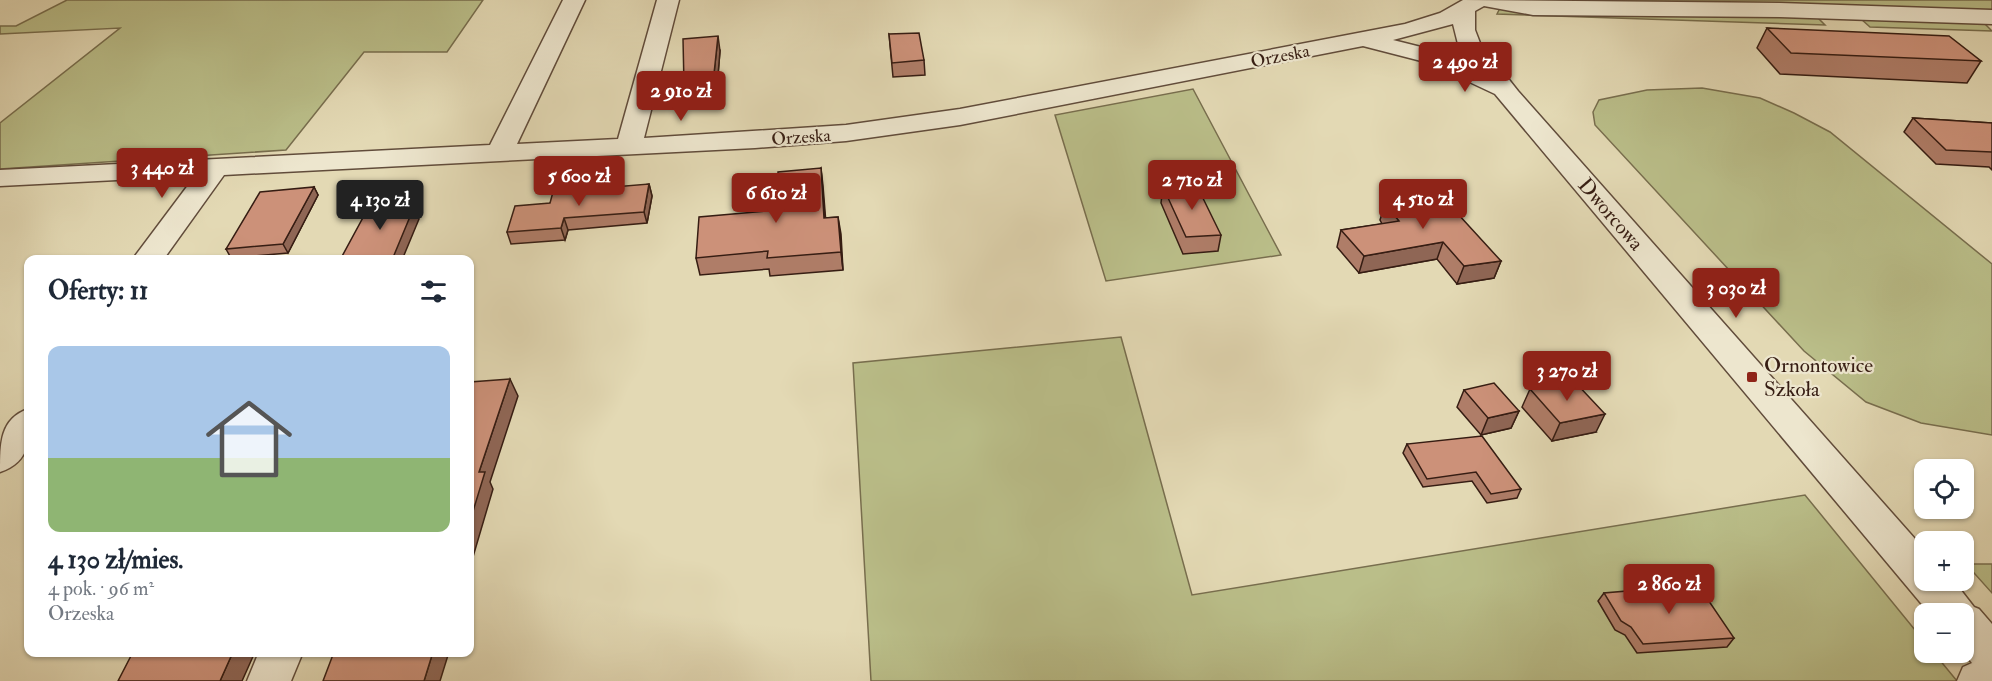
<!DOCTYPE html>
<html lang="pl">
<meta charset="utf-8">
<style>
body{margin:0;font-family:"IM FELL Double Pica",serif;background:#f6f6f7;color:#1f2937;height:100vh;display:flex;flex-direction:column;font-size:22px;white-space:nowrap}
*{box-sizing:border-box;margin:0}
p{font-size:20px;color:#747a83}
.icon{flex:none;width:33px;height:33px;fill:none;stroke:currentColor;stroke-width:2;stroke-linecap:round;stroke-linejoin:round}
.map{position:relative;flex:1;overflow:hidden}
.details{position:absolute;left:24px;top:255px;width:450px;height:402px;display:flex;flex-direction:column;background:#fff;border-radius:12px;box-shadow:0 2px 4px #0004}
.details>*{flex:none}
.fabs{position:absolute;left:1914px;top:459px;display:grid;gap:12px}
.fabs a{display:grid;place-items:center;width:60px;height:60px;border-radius:12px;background:#fff;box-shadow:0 2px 4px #0004;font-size:30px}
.price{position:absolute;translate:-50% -51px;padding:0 14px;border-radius:6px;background:#8f2418;color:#fff;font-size:20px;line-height:39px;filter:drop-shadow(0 2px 3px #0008)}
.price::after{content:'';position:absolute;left:50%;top:36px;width:18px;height:14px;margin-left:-9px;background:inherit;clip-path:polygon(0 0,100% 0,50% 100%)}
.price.selected{background:#222;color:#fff}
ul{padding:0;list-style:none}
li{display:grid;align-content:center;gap:12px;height:318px;padding:0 24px}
li span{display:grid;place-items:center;height:186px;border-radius:12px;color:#555}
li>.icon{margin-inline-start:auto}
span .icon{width:108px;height:108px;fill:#fffc;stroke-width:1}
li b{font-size:26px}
h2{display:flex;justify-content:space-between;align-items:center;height:72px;padding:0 24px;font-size:26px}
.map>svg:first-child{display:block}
</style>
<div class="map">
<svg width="1992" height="681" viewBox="0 0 1992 681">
<rect width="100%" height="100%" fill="#e3d9b4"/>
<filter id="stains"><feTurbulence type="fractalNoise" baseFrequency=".00333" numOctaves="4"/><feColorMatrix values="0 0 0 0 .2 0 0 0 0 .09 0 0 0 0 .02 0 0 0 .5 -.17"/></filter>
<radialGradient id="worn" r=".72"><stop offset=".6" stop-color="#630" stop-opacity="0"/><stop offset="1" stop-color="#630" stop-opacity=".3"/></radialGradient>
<g fill="#babe89" stroke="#786e4e" stroke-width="1.5">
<polygon points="67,0 483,0 447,52 364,52 286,150 0,169 0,123 120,28 0,34 0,26 16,26"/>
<polygon points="1504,0 1992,0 1992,16 1984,23 1992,31 1870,27 1861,19 1818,18 1825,25 1497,14"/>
<polygon points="1702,88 1760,98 1794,113 1830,132 1992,264 1992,435 1921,423 1866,402 1804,351 1595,125 1593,112 1599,100 1647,90"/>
<polygon points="1193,89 1281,255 1106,281 1055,115"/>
<polygon points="1121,337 1192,595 1805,495 1924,641 1924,652 1934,653 1957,681 871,681 853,363"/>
<polygon points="1966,564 1992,564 1992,593"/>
</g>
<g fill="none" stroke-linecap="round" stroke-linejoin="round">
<g stroke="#614c3b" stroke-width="3">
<g id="minor">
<path d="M563,0H585L517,144L618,139L657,0H679L644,138L846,125L960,109L1405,24L1440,13L1463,0L1780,3L1992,10V24L1780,17L1533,15L1484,6L1475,11V30L1480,43L1518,91L1924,549V580H1953L1974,607L1979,609L1992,624V681H1957L1963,667L1972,663L1963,652L1964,614H1930L1495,94L1429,63L1363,46L960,125L846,141L755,148L224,175L163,260H132L195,176L0,186V170L490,145ZM1453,24L1458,44L1472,64L1445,53L1393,40Z"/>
<path d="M28,409C31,436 31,462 0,472C0,443 0,419 28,409Z"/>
<polygon points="259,652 303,652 291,681 247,681"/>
</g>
</g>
<use href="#minor" fill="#ede6ce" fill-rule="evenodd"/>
</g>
<g fill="#af7d68" stroke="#361d13" stroke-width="1.5">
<polygon points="1767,28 1981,61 1967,83 1780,74 1757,48"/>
<polygon points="889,34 924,60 925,75 893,77"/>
<polygon points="720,51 716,99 687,101 684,85"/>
<polygon points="1913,118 1992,123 1992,170 1989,167 1936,164 1904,132"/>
<polygon points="821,168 825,218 838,217 843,270 770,276 769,269 700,275 696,258 777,210"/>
<polygon points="649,184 652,196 647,223 568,230 565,240 511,244 507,232 550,203"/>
<polygon points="314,187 318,195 288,253 231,258 226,249"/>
<polygon points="1163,187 1221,235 1218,251 1183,254 1161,203"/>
<polygon points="1395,196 1501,261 1494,278 1457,284 1437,259 1359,273 1337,247 1341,230 1382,224 1380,220 1385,204 1394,202"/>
<polygon points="1530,389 1596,432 1552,441 1522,407"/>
<polygon points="1464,390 1519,411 1511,428 1481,435 1457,407"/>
<polygon points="1407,444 1521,489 1517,498 1487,503 1472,481 1423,487 1403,453"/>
<polygon points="1604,593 1734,638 1727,647 1637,653 1625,635 1615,630 1598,601"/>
</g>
<g fill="#8f6655" stroke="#361d13" stroke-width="1.5">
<polygon points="718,36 720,51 716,99 713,83"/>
<polygon points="821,168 823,186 827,236 824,218"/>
<polygon points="649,184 652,196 647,223 644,212"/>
<polygon points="314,187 318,195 288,253 283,244"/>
<polygon points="411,198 416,210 416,211 419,219 402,260 392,260 407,207"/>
<polygon points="838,217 841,234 843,270 841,252"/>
<polygon points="564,218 568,230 565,240 561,228"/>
<polygon points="1443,242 1437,259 1359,273 1364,256"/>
<polygon points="1501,261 1494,278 1457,284 1464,266"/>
<polygon points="510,379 518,396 490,482 493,489 470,567 470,521 479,472"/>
<polygon points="1519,411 1511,428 1481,435 1488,418"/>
<polygon points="1605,414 1596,432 1552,441 1560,423"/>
<polygon points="233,652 255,652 242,681 220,681"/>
<polygon points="433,652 449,652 440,681 424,681"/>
</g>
<g fill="#cc9179" stroke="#361d13" stroke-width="1.5">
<polygon points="1767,28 1949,36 1981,61 1791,53"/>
<polygon points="919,33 924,60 892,63 889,34"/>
<polygon points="718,36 713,83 684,85 683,39"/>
<polygon points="1913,118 1992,123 1992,152 1946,150"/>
<polygon points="821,168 824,218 838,217 841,252 767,258 768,251 696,258 699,217 777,210 778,172"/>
<polygon points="649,184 644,212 564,218 561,228 507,232 515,206 550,203 553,192"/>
<polygon points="1196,184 1221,235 1186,237 1163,187"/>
<polygon points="314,187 283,244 226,249 260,192"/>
<polygon points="1436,190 1501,261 1464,266 1443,242 1364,256 1341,230 1399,221 1385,204 1401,202 1395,196"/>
<polygon points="411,198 407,207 414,207 392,260 340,260 372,201"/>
<polygon points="510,379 479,472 485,472 470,521 470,382"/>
<polygon points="1574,381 1605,414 1560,423 1530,389"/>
<polygon points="1494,383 1519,411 1488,418 1464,390"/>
<polygon points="1482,436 1521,489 1491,494 1476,472 1427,479 1407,444"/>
<polygon points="1698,585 1734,638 1643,644 1631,627 1621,621 1604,593"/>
<polygon points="133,652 233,652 220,681 118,681"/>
<polygon points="334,652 433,652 424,681 323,681"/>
</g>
<rect fill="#8f2418" stroke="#ede6ce" stroke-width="2" x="1746" y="371" width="12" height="12" rx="3"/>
<g text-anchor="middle" stroke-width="4.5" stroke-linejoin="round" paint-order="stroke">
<g font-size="18" fill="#361d13" stroke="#ede6ce">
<text transform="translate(1280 56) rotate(-11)" y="6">Orzeska</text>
<text transform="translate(801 137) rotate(-4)" y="6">Orzeska</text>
</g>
<g font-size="21" fill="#361d13" stroke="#ede6ce">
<text transform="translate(1611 214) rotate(49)" y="7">Dworcowa</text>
</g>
<g font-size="21" fill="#361d13" stroke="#ede6ce" text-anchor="start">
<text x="1764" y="372">Ornontowice<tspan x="1764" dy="24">Szkoła</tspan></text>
</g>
</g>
<rect width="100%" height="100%" filter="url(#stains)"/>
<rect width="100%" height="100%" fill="url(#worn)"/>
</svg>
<div class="fabs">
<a><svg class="icon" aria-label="locate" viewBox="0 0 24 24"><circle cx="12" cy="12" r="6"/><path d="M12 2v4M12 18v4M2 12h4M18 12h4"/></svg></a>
<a>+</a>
<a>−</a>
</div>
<b class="price" style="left:1465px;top:93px">2 490 zł</b>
<b class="price" style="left:681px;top:122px">2 910 zł</b>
<b class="price" style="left:162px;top:199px">3 440 zł</b>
<b class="price" style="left:579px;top:207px">5 600 zł</b>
<b class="price" style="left:1192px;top:211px">2 710 zł</b>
<b class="price" style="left:776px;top:224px">6 610 zł</b>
<b class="price" style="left:1423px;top:230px">4 510 zł</b>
<b class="price selected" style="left:380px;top:231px">4 130 zł</b>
<b class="price" style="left:1736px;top:319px">3 030 zł</b>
<b class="price" style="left:1567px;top:402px">3 270 zł</b>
<b class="price" style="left:1669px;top:615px">2 860 zł</b>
<section class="details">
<h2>Oferty: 11<svg class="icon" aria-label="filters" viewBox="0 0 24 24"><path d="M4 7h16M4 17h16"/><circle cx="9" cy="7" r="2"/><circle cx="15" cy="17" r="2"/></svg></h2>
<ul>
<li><span style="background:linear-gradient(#a9c7e8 60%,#8fb573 0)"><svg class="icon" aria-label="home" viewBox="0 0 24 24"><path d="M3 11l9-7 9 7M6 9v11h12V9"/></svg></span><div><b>4 130 zł/mies.</b><p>4 pok. · 96 m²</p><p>Orzeska</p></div></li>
</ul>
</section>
</div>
